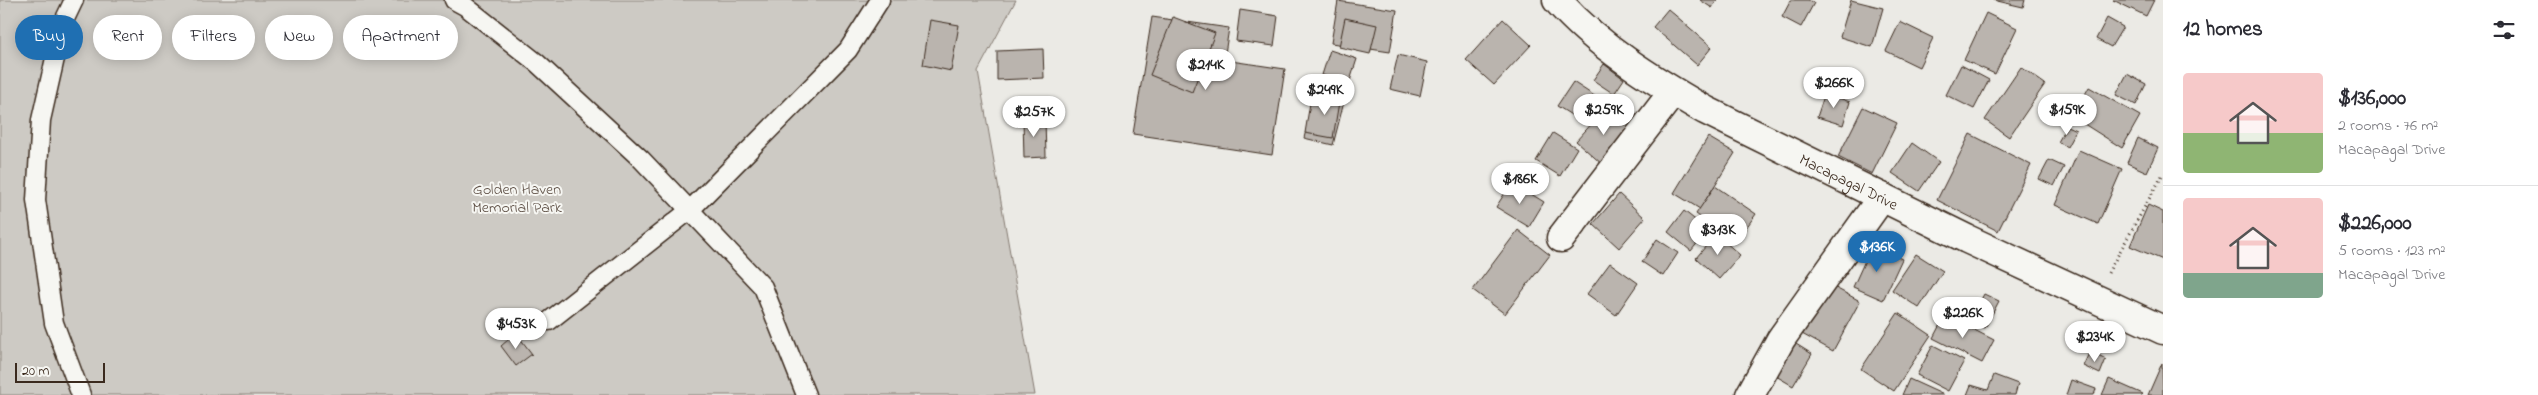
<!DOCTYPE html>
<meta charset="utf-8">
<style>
body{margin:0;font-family:"Indie Flower",sans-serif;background:#f2f2f3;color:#2b2b33;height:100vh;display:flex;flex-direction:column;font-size:19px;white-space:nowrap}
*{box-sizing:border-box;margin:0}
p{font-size:16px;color:#7c7c81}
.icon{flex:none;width:28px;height:28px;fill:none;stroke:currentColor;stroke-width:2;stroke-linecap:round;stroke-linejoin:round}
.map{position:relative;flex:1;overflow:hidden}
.drawer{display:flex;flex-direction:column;background:#fff;width:375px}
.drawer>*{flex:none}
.banner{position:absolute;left:15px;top:15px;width:475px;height:45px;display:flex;gap:10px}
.scale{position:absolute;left:15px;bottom:12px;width:90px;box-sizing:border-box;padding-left:5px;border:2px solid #3b2a1e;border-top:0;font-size:14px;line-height:18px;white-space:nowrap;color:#3b2a1e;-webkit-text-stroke:4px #f6f6f2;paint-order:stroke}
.price{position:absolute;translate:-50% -42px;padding:0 11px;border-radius:18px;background:#fff;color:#222;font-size:16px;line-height:32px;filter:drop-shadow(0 1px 2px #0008)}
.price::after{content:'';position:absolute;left:50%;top:30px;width:15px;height:11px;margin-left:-8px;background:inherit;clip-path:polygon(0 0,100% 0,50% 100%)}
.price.on{background:#1f6fb2;color:#fff}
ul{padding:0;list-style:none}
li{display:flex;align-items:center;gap:15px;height:125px;padding:0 20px}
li+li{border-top:1px solid #e1e1e2}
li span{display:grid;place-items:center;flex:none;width:140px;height:100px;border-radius:5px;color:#555}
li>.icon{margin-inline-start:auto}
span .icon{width:60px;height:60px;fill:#fffc;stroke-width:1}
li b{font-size:21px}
h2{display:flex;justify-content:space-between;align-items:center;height:60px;padding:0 20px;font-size:21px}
.chip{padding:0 18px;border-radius:22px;background:#fff;box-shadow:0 2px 12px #0003;font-size:18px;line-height:45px}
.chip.on{background:#1f6fb2;color:#fff}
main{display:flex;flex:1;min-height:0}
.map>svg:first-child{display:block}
</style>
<main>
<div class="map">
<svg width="2163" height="395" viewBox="0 0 2163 395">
<rect width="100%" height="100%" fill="#ebeae5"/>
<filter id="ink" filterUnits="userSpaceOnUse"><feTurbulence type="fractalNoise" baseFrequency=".02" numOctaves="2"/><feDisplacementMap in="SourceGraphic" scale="10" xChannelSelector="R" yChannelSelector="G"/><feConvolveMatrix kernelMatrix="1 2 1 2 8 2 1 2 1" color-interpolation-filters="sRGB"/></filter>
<g filter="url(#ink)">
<polygon fill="#cdcac4" stroke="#847a71" points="0,0 1016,0 978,71 1035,395 0,395"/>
<g fill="#bab4ae" stroke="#3b2a1e">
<polygon points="1700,0 1717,0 1712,8"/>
<polygon points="1791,0 1808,0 1814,3 1801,27 1782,17"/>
<polygon points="1851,0 1883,8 1872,47 1840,37"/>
<polygon points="1993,0 2025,0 2023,7"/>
<polygon points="2113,0 2154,0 2146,16"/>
<polygon points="1338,1 1397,10 1390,52 1331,43"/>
<polygon points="1668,9 1712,47 1697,65 1653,27"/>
<polygon points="1240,10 1278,16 1274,46 1236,41"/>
<polygon points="1986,13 2017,28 1995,74 1964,60"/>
<polygon points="1152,17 1229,28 1224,60 1285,69 1272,155 1133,134"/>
<polygon points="1173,17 1215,33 1192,92 1150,75"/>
<polygon points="1345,18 1377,25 1370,54 1339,47"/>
<polygon points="2107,18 2123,27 2111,47 2096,39"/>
<polygon points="1503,19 1531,45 1494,85 1466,60"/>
<polygon points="930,20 959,25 951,71 923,65"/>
<polygon points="1900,22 1933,38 1919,67 1886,51"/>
<polygon points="1043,49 1044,78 997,80 997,51"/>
<polygon points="1330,50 1357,59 1349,84 1322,75"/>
<polygon points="1398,55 1427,62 1420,96 1390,89"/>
<polygon points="1604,64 1624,79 1614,94 1593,80"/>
<polygon points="1961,65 1989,80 1974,109 1946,95"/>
<polygon points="2021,67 2045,84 2009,137 1985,120"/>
<polygon points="2127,74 2146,84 2136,105 2116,95"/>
<polygon points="1573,82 1599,99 1584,123 1557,106"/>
<polygon points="1317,87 1346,94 1333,145 1304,138"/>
<polygon points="2089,87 2140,116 2122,148 2073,117"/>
<polygon points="1312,91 1340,96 1333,138 1305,133"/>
<polygon points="1825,93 1850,102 1843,125 1817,117"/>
<polygon points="1863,107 1897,123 1872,174 1838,157"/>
<polygon points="1606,108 1633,132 1603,165 1576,141"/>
<polygon points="1045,118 1046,157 1024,158 1023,119"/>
<polygon points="2067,126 2076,130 2067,147 2058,142"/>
<polygon points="1553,133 1577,148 1560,176 1536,161"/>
<polygon points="1970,134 2031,165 1998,231 1937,200"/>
<polygon points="1708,137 1735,153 1700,209 1674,193"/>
<polygon points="2138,138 2158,148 2147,172 2127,163"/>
<polygon points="1912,143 1939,162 1919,191 1892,173"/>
<polygon points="2079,150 2122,169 2098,224 2055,205"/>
<polygon points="2049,160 2064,167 2054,186 2039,179"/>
<polygon points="1512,182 1544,202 1529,227 1496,207"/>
<polygon points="1715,186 1756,214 1736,242 1696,214"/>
<polygon points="1619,194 1645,218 1619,248 1593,224"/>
<polygon points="2148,205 2163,212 2163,260 2130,246"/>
<polygon points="1684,211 1708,230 1691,251 1668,232"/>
<polygon points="1518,230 1550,255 1505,314 1473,290"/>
<polygon points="1716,234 1740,255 1719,279 1696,258"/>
<polygon points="1657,239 1678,253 1663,276 1642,262"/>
<polygon points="1872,245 1902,259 1883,300 1853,287"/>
<polygon points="1916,254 1943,271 1919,308 1892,290"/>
<polygon points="1610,263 1638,283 1616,315 1587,294"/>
<polygon points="1828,284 1860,301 1833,351 1802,334"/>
<polygon points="1984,294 1999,301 1985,328 1970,320"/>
<polygon points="1898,313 1931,335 1894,391 1861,369"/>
<polygon points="1945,315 1994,340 1982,363 1933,338"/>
<polygon points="516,333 532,354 516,366 501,346"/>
<polygon points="1788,339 1812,354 1793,386 1769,372"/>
<polygon points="1933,345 1964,361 1948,391 1917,375"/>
<polygon points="2090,351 2106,359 2100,374 2083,366"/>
<polygon points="2162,363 2163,395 2148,395"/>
<polygon points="1994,375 2018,384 2015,395 1967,395 1971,385 1988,390"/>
<polygon points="1909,379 1944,395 1902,395"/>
<polygon points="2109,379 2143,394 2142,395 2102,395"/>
<polygon points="2071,380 2096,389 2094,395 2066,395"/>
</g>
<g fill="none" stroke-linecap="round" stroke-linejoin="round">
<g stroke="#3b2a1e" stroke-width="21">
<g id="lane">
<polyline points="74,0 63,23 41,120 36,200 54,323 81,395"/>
<polyline points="454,0 465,6 537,63 641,159 763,287 806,395"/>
<polyline points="549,321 690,210 848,50 880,0"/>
</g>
</g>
<g stroke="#3b2a1e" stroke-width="31">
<g id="street">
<polyline points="1561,238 1673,92"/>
<polyline points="1750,395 1781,339 1882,197"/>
</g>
</g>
<g stroke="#3b2a1e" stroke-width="31">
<g id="secondary">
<path id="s1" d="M1557,0C1597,46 1653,80 1705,110L1967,239L2163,330"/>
</g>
</g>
<polyline stroke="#3b2a1e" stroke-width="3" stroke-dasharray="1 4" stroke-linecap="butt" points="2108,273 2163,174"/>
<use href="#lane" stroke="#f6f6f2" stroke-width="18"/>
<use href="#street" stroke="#f6f6f2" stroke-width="28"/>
<use href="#secondary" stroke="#f6f6f2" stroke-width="28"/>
</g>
</g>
<g text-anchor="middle" stroke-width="4" stroke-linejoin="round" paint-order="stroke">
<g font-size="16" fill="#3b2a1e" stroke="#f6f6f2">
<text dy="6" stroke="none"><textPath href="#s1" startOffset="346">Macapagal Drive</textPath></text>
</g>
<g font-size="16" fill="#605248" stroke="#f6f6f2">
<text x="517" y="194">Golden Haven<tspan x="517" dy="18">Memorial Park</tspan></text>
</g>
</g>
</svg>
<div class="scale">20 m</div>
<b class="price" style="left:1206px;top:91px">$214K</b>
<b class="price" style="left:1834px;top:109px">$266K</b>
<b class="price" style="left:1325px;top:116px">$249K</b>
<b class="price" style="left:1604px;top:136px">$259K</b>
<b class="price" style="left:2067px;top:136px">$159K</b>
<b class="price" style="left:1034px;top:138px">$257K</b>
<b class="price" style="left:1520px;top:205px">$186K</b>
<b class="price" style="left:1718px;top:256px">$313K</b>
<b class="price on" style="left:1877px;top:273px">$136K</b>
<b class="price" style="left:1963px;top:339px">$226K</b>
<b class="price" style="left:516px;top:350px">$453K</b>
<b class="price" style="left:2095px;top:363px">$234K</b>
<div class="banner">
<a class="chip on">Buy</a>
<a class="chip">Rent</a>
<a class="chip">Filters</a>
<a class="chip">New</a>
<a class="chip">Apartment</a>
</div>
</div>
<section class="drawer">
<h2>12 homes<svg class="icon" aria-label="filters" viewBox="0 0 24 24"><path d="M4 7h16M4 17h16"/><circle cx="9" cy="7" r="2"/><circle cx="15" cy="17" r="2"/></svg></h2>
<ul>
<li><span style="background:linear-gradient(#f6c9c9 60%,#8fb573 0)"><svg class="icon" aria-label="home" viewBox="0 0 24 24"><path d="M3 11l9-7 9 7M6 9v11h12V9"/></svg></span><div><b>$136,000</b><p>2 rooms · 76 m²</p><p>Macapagal Drive</p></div></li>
<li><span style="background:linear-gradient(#f6c9c9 75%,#7fa58c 0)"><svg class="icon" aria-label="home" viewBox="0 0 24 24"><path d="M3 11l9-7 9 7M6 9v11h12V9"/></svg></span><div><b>$226,000</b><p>5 rooms · 123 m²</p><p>Macapagal Drive</p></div></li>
</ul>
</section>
</main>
